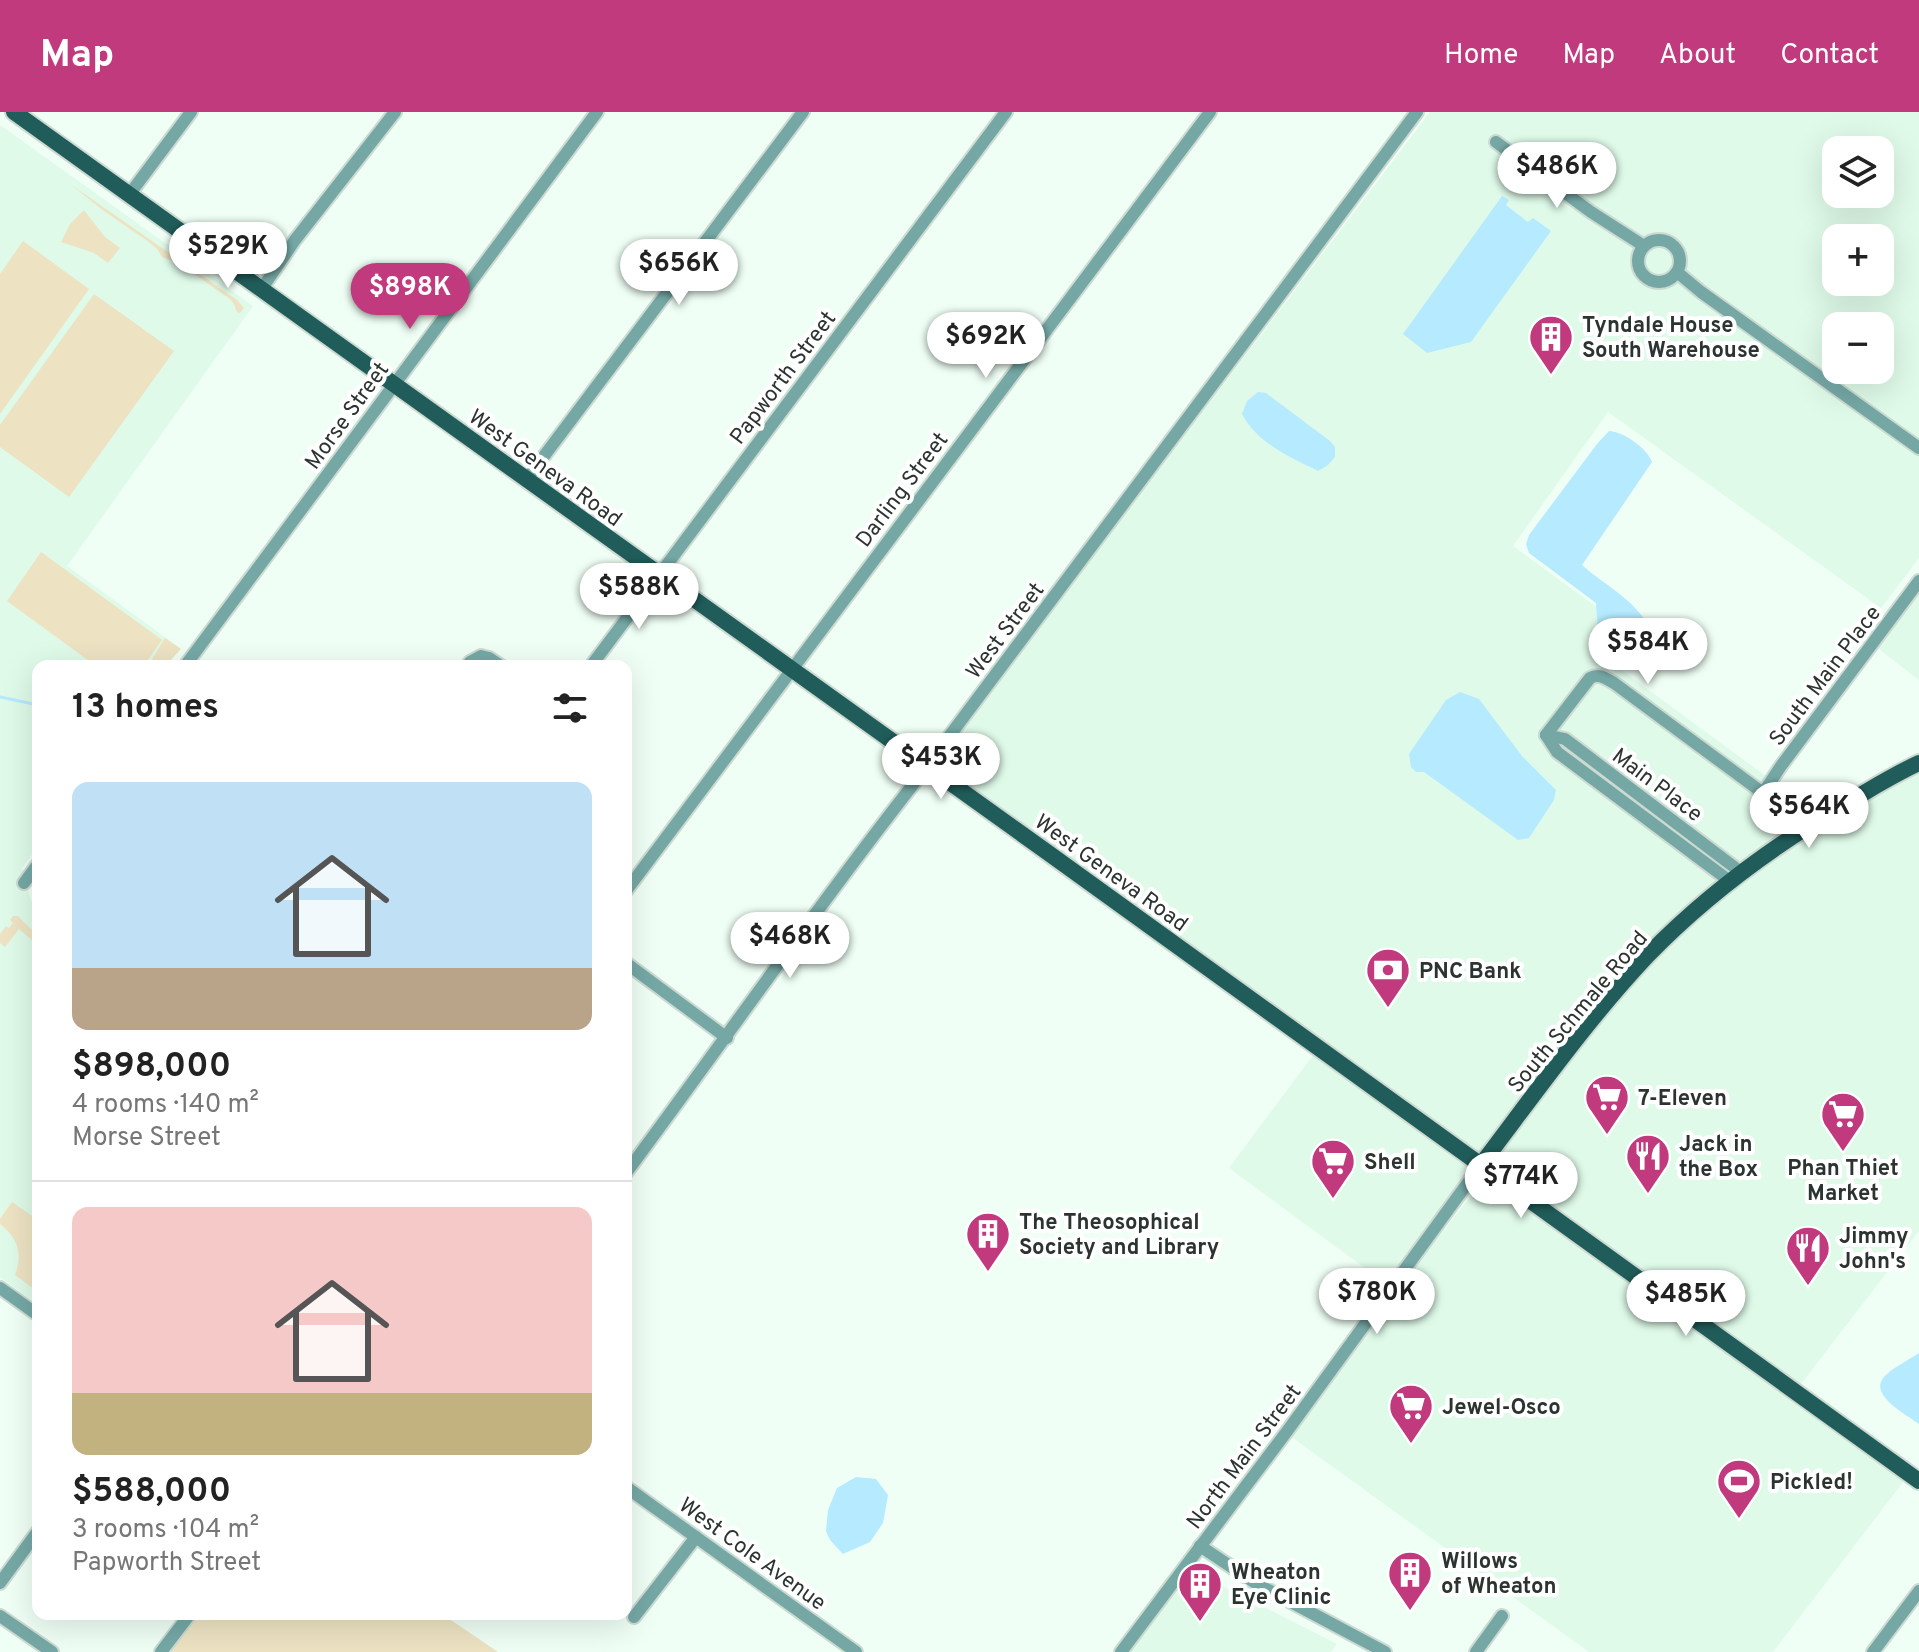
<!DOCTYPE html>
<meta charset="utf-8">
<style>
body{margin:0;font-family:Overpass,sans-serif;background:#f2f2f2;color:#222;height:100vh;display:flex;flex-direction:column;font-size:30px;white-space:nowrap}
*{box-sizing:border-box;margin:0}
p{font-size:26px;color:#767676}
.icon{flex:none;width:44px;height:44px;fill:none;stroke:currentColor;stroke-width:2;stroke-linecap:round;stroke-linejoin:round}
.map{position:relative;flex:1;overflow:hidden}
.side{position:absolute;left:32px;top:548px;width:600px;height:960px;display:flex;flex-direction:column;background:#fff;border-radius:16px;box-shadow:0 8px 32px #0002}
.side>*{flex:none}
.tools{position:absolute;left:1822px;top:24px;display:grid;gap:16px}
.tools a{display:grid;place-items:center;width:72px;height:72px;border-radius:16px;background:#fff;box-shadow:0 8px 32px #0002;font-size:40px}
.price{position:absolute;translate:-50% -68px;padding:0 18px;border-radius:28px;background:#fff;color:#222;font-size:26px;line-height:52px;filter:drop-shadow(0 2px 4px #0008)}
.price::after{content:'';position:absolute;left:50%;top:48px;width:24px;height:18px;margin-left:-12px;background:inherit;clip-path:polygon(0 0,100% 0,50% 100%)}
.price.selected{background:#c03a7d;color:#fff}
ul{padding:0;list-style:none}
li{display:grid;align-content:center;gap:16px;height:424px;padding:0 40px}
li+li{border-top:2px solid #e0e0e0}
li span{display:grid;place-items:center;height:248px;border-radius:16px;color:#555}
li>.icon{margin-inline-start:auto}
span .icon{width:144px;height:144px;fill:#fffc;stroke-width:1}
li b{font-size:34px}
h2{display:flex;justify-content:space-between;align-items:center;height:96px;padding:0 40px;font-size:34px}
header{display:flex;align-items:center;gap:48px;box-sizing:border-box;height:112px;padding:0 40px;background:#c03a7d;color:#fff}
header strong{font-size:38px}
nav{display:flex;gap:44px;margin-inline-start:auto;font-size:28px}
.map>svg:first-child{display:block}
</style>
<header>
<strong>Map</strong>
<nav><a>Home</a><a>Map</a><a>About</a><a>Contact</a></nav>
</header>
<div class="map">
<svg width="1919" height="1540" viewBox="0 0 1919 1540">
<rect width="100%" height="100%" fill="#effff5"/>
<g fill="#dffae9" fill-rule="evenodd">
<path d="M1430,0H1919V446L1881,496L1608,300L1513,434L1602,499L1604,545L1820,704L1658,827L1480,1045L934,654ZM1836,38H1880V82H1836ZM1836,126H1880V170H1836ZM1836,214H1880V258H1836Z"/>
<polygon points="0,13 253,194 67,454 180,536 167,554 38,554 38,734 22,756 31,789 38,794 38,1193 0,1165"/>
<polygon points="1919,478 1919,568 1875,534"/>
<polygon points="1919,657 1919,1119 1797,1277 1490,1056 1626,875 1677,822 1743,766 1829,707"/>
<polygon points="1317,938 1479,1057 1388,1173 1229,1056"/>
<polygon points="1487,1063 1907,1365 1773,1540 1589,1540 1286,1321"/>
<polygon points="1185,1455 1337,1532 1331,1540 1121,1540"/>
</g>
<g fill="#ede3c3">
<polygon points="70,72 237,188 244,196 240,201 237,200 234,192 230,187 178,151 162,145 157,137 149,130 104,99"/>
<polygon points="84,98 105,125 120,136 108,151 94,141 61,130 70,112"/>
<polygon points="23,129 89,177 0,302 0,162"/>
<polygon points="94,182 174,239 69,385 0,335 0,313"/>
<polygon points="41,440 162,528 144,554 96,554 7,489"/>
<polygon points="165,526 181,537 165,554 152,554 155,550 152,547"/>
<polygon points="13,804 18,804 38,824 38,833 19,817 5,835 0,831 0,822 6,814 9,816 13,811 10,808"/>
<path d="M12,1090L38,1108V1180L15,1163C23,1142 18,1126 0,1112V1107Z"/>
<polygon points="198,1502 442,1502 498,1540 169,1540"/>
</g>
<g fill="#b5eaff">
<polygon points="1502,84 1509,88 1506,93 1528,110 1533,106 1551,119 1471,230 1427,241 1403,222"/>
<path d="M1258,280L1266,281L1330,329L1335,335V345L1327,354L1318,359C1291,346 1256,330 1242,302L1247,289Z"/>
<path d="M1609,319C1624,320 1647,336 1652,350L1582,453C1603,472 1640,491 1650,518L1637,539L1626,551L1618,550L1599,534L1596,491L1529,441L1526,432L1529,423L1597,332Z"/>
<polygon points="1460,580 1479,587 1522,644 1556,678 1554,688 1529,726 1518,728 1424,660 1416,660 1411,655 1409,642 1446,588"/>
<path d="M1919,1241V1312C1906,1302 1864,1281 1887,1262C1896,1254 1909,1248 1919,1241Z"/>
<polygon points="856,1365 876,1367 888,1383 883,1411 870,1430 843,1442 830,1428 826,1419 828,1398 837,1376"/>
</g>
<g fill="none" stroke-linecap="round" stroke-linejoin="round">
<polyline stroke="#b5eaff" stroke-width="3" points="0,585 38,593"/>
<g stroke="#ccdad1" stroke-width="16">
<g id="minor">
<polyline points="1496,30 1591,100 1644,134"/>
<polyline points="129,83 191,0"/>
<circle cx="1659" cy="149" r="21"/>
<polyline points="1677,160 1701,180 1919,336"/>
<polyline points="261,178 295,128 395,0"/>
<polyline points="526,368 803,0"/>
<polyline points="185,554 597,0"/>
<polyline points="467,554 470,550 481,544 489,546 501,554"/>
<polyline points="591,554 1006,0"/>
<path d="M1546,623L1590,566C1599,561 1605,566 1614,571L1763,681L1781,654L1919,469"/>
<polyline points="1546,623 1565,627 1742,761"/>
<polyline points="1546,623 1557,640 1731,770"/>
<polyline points="24,771 38,752"/>
<polyline points="626,779 1210,0"/>
<polyline points="626,851 727,926"/>
<path d="M626,1061C722,932 813,800 912,674L1417,0"/>
<polyline points="0,1176 38,1203"/>
<polyline points="626,1375 856,1540"/>
<polyline points="1200,1434 1257,1472 1385,1540"/>
<polyline points="0,1471 38,1419"/>
<polyline points="0,1504 52,1540"/>
<polyline points="634,1505 696,1425"/>
<polyline points="161,1540 190,1502"/>
<polyline points="1121,1540 1288,1318 1480,1054"/>
<polyline points="1476,1540 1502,1504"/>
<polyline points="1873,1540 1919,1479"/>
</g>
</g>
<g stroke="#ccdad1" stroke-width="20">
<g id="major">
<polyline points="14,0 1047,740 1919,1369"/>
<path d="M1480,1054C1534,983 1586,909 1647,844C1707,782 1780,729 1855,686C1876,674 1897,661 1919,651"/>
</g>
</g>
<use href="#minor" stroke="#75a8a5" stroke-width="12"/>
<use href="#major" stroke="#205d5a" stroke-width="16"/>
</g>
<defs>
<g id="building-pin" transform="scale(2.3)"><path d="M0 17L-7.5 6A9.5 9.5 0 1 1 7.5 6Z" fill="#c03a7d" stroke="#fff"/><path d="M-4-6H4V6H1V3H-1V6H-4ZM-2.5-4.3h1.7v1.8h-1.7ZM.8-4.3h1.7v1.8H.8ZM-2.5-1h1.7V.8h-1.7ZM.8-1h1.7V.8H.8Z" fill="#fff"/></g>
<g id="bank-pin" transform="scale(2.3)"><path d="M0 17L-7.5 6A9.5 9.5 0 1 1 7.5 6Z" fill="#c03a7d" stroke="#fff"/><path d="M-6-4H6V4H-6ZM0-2.3a2.3 2.3 0 1 0 0 4.6a2.3 2.3 0 1 0 0-4.6Z" fill="#fff"/></g>
<g id="supermarket-pin" transform="scale(2.3)"><path d="M0 17L-7.5 6A9.5 9.5 0 1 1 7.5 6Z" fill="#c03a7d" stroke="#fff"/><path d="M-6-5.5h2.5l.6 2H6L4.5 2H-2.5L-4.4-4H-6ZM-1.5 3.2a1.3 1.3 0 1 0 .1 0ZM3 3.2a1.3 1.3 0 1 0 .1 0Z" fill="#fff"/></g>
<g id="restaurant-pin" transform="scale(2.3)"><path d="M0 17L-7.5 6A9.5 9.5 0 1 1 7.5 6Z" fill="#c03a7d" stroke="#fff"/><path d="M-5-6h1v4h1v-4h1v4h1v-4h1v5L-1.5 .5V6h-2V.5L-5-1ZM5-6V6H3V1.5H1.5Q1.5-4 5-6Z" fill="#fff"/></g>
<g id="stadium-pin" transform="scale(2.3)"><path d="M0 17L-7.5 6A9.5 9.5 0 1 1 7.5 6Z" fill="#c03a7d" stroke="#fff"/><path d="M0-5a6.5 5 0 1 0 0 10a6.5 5 0 1 0 0-10ZM-3.5-1.8h7v3.6h-7Z" fill="#fff"/></g>
</defs>
<g fill-rule="evenodd">
<use href="#building-pin" x="1551" y="225"/>
<use href="#bank-pin" x="1388" y="858"/>
<use href="#supermarket-pin" x="1607" y="985"/>
<use href="#supermarket-pin" x="1843" y="1002"/>
<use href="#restaurant-pin" x="1648" y="1044"/>
<use href="#supermarket-pin" x="1333" y="1049"/>
<use href="#building-pin" x="988" y="1122"/>
<use href="#restaurant-pin" x="1808" y="1136"/>
<use href="#supermarket-pin" x="1411" y="1294"/>
<use href="#stadium-pin" x="1739" y="1369"/>
<use href="#building-pin" x="1410" y="1461"/>
<use href="#building-pin" x="1200" y="1472"/>
</g>
<g text-anchor="middle" stroke-width="8" stroke-linejoin="round" paint-order="stroke">
<g font-size="22" font-weight="bold" fill="#2c342f" stroke="#fff" text-anchor="start">
<text x="1582" y="220">Tyndale House<tspan x="1582" dy="25">South Warehouse</tspan></text>
<text x="1419" y="866">PNC Bank</text>
<text x="1638" y="993">7-Eleven</text>
<text x="1679" y="1039">Jack in<tspan x="1679" dy="25">the Box</tspan></text>
<text x="1364" y="1057">Shell</text>
<text x="1843" y="1063" text-anchor="middle">Phan Thiet<tspan x="1843" dy="25">Market</tspan></text>
<text x="1019" y="1117">The Theosophical<tspan x="1019" dy="25">Society and Library</tspan></text>
<text x="1839" y="1131">Jimmy<tspan x="1839" dy="25">John's</tspan></text>
<text x="1442" y="1302">Jewel-Osco</text>
<text x="1770" y="1377">Pickled!</text>
<text x="1441" y="1456">Willows<tspan x="1441" dy="25">of Wheaton</tspan></text>
<text x="1231" y="1467">Wheaton<tspan x="1231" dy="25">Eye Clinic</tspan></text>
</g>
<g font-size="22" fill="#2c342f" stroke="#fff">
<text transform="translate(782 265) rotate(-53)" y="8">Papworth Street</text>
<text transform="translate(346 303) rotate(-54)" y="8">Morse Street</text>
<text transform="translate(546 355) rotate(36)" y="8">West Geneva Road</text>
<text transform="translate(901 377) rotate(-53)" y="8">Darling Street</text>
<text transform="translate(1004 518) rotate(-53)" y="8">West Street</text>
<text transform="translate(1824 563) rotate(-53)" y="8">South Main Place</text>
<text transform="translate(1658 672) rotate(37)" y="8">Main Place</text>
<text transform="translate(1112 760) rotate(36)" y="8">West Geneva Road</text>
<text transform="translate(1577 899) rotate(-50)" y="8">South Schmale Road</text>
<text transform="translate(1243 1344) rotate(-53)" y="8">North Main Street</text>
<text transform="translate(753 1441) rotate(36)" y="8">West Cole Avenue</text>
</g>
</g>
</svg>
<div class="tools">
<a><svg class="icon" aria-label="layers" viewBox="0 0 24 24"><path d="M12 4l9 5-9 5-9-5zM3 14l9 5 9-5"/></svg></a>
<a>+</a>
<a>−</a>
</div>
<b class="price" style="left:1557px;top:98px">$486K</b>
<b class="price" style="left:228px;top:178px">$529K</b>
<b class="price" style="left:679px;top:195px">$656K</b>
<b class="price selected" style="left:410px;top:219px">$898K</b>
<b class="price" style="left:986px;top:268px">$692K</b>
<b class="price" style="left:639px;top:519px">$588K</b>
<b class="price" style="left:1648px;top:574px">$584K</b>
<b class="price" style="left:941px;top:689px">$453K</b>
<b class="price" style="left:1809px;top:738px">$564K</b>
<b class="price" style="left:790px;top:868px">$468K</b>
<b class="price" style="left:1521px;top:1108px">$774K</b>
<b class="price" style="left:1377px;top:1224px">$780K</b>
<b class="price" style="left:1686px;top:1226px">$485K</b>
<section class="side">
<h2>13 homes<svg class="icon" aria-label="filters" viewBox="0 0 24 24"><path d="M4 7h16M4 17h16"/><circle cx="9" cy="7" r="2"/><circle cx="15" cy="17" r="2"/></svg></h2>
<ul>
<li><span style="background:linear-gradient(#bfe0f5 75%,#b9a48a 0)"><svg class="icon" aria-label="home" viewBox="0 0 24 24"><path d="M3 11l9-7 9 7M6 9v11h12V9"/></svg></span><div><b>$898,000</b><p>4 rooms · 140 m²</p><p>Morse Street</p></div></li>
<li><span style="background:linear-gradient(#f6c9c9 75%,#c2b280 0)"><svg class="icon" aria-label="home" viewBox="0 0 24 24"><path d="M3 11l9-7 9 7M6 9v11h12V9"/></svg></span><div><b>$588,000</b><p>3 rooms · 104 m²</p><p>Papworth Street</p></div></li>
</ul>
</section>
</div>
